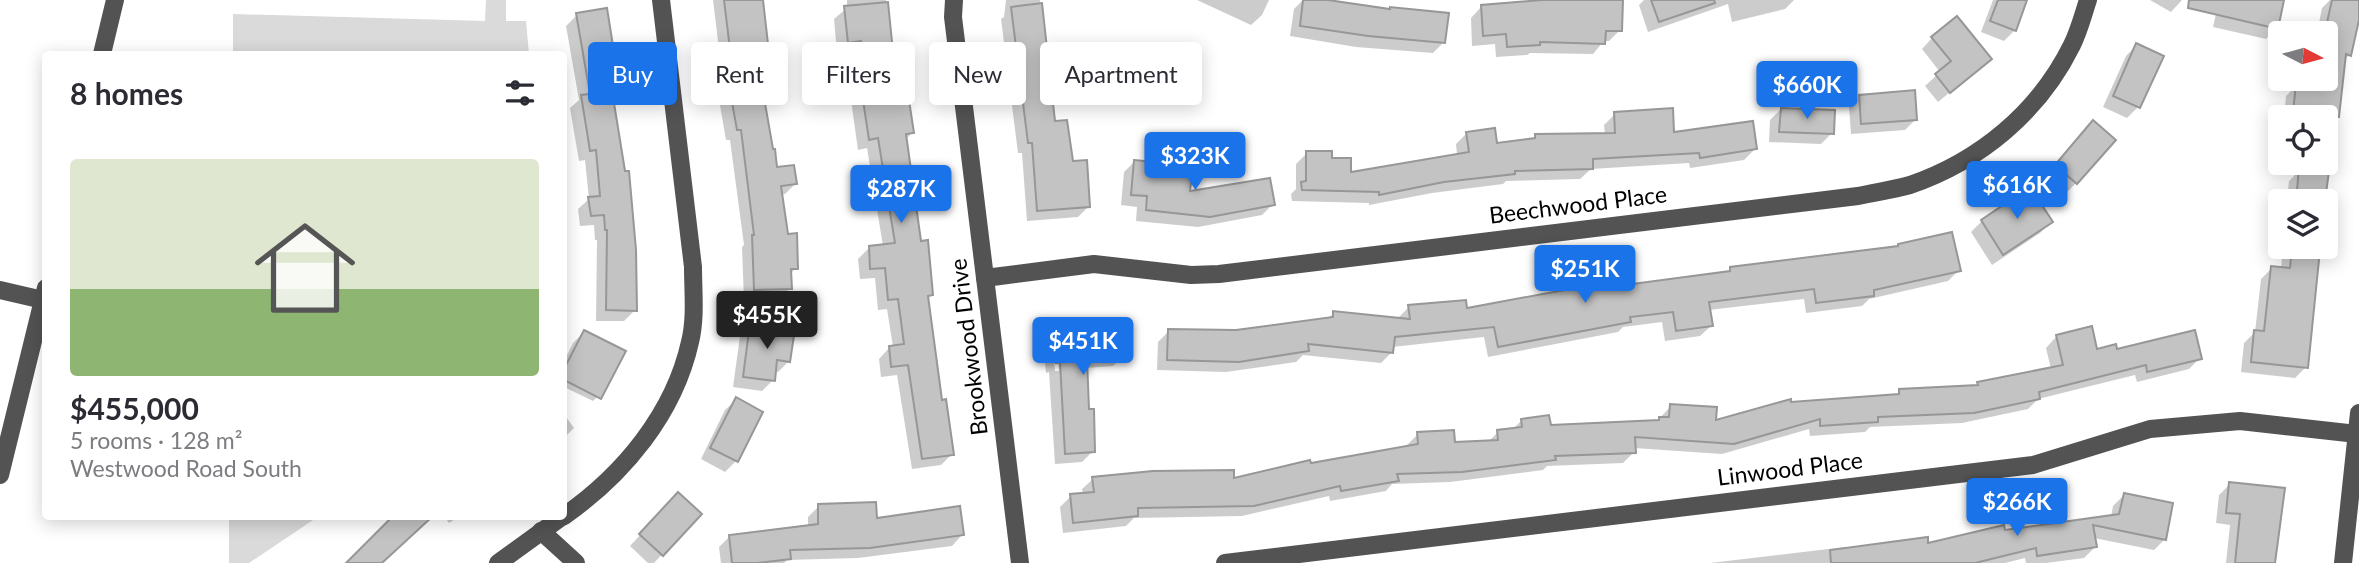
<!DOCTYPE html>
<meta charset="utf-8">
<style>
body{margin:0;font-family:Lato,sans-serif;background:#f7f7f7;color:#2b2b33;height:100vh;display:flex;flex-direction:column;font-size:26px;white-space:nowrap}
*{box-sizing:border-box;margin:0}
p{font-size:23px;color:#7c7c81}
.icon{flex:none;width:38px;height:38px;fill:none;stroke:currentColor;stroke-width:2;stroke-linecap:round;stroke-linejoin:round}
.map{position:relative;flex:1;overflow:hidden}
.details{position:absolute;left:42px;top:51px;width:525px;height:469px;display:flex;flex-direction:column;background:#fff;border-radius:7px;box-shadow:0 4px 18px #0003}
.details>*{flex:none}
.guide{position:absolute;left:588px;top:42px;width:665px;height:63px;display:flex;gap:14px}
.needle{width:46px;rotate:96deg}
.fabs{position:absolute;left:2268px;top:21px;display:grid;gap:14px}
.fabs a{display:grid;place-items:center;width:70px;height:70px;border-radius:7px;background:#fff;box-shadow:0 4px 18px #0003;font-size:35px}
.price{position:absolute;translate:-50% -60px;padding:0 16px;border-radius:7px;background:#1a73e8;color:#fff;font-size:23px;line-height:46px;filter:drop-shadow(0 2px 4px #0008)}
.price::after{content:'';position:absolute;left:50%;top:42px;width:21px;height:16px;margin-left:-10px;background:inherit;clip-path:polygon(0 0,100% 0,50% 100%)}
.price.active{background:#222;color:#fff}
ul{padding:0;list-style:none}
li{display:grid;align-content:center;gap:14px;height:371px;padding:0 28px}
li span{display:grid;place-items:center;height:217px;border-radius:7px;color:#555}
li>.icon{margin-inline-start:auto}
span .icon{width:126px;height:126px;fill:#fffc;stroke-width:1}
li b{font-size:30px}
h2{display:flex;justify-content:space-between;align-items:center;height:84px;padding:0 28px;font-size:30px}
.pill{padding:0 24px;border-radius:7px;background:#fff;box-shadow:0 4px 18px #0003;font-size:24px;line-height:63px}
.pill.active{background:#1a73e8;color:#fff}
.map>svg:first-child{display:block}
</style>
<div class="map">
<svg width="2359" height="563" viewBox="0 0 2359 563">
<rect width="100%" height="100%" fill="#fff"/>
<g fill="#dadada">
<polygon points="486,0 506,0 506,21 526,21 529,54 233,54 233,14 485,21"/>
<polygon points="229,516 319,516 249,563 229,563"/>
</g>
<g fill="#0003" fill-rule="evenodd">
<polygon points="713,0 761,0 766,44 755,55 776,169 795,184 785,194 780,195 786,235 796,268 789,275 790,288 780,299 744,300 742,247 744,245 730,140 726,140 717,88 723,82"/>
<polygon points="847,0 886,0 894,84 913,132 905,140 920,243 931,295 927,299 941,402 952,454 941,465 912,469 897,375 881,377 879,359 889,348 893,347 887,309 878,310 875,278 860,279 858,259 869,248 883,246 867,148 858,150 851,100 855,96 851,51 837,53 834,19 847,8"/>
<polygon points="1006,0 1040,0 1054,123 1089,206 1078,217 1027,221 1022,153 1018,153 1001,19 1004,17"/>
<polygon points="1197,0 1269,0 1262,15 1251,25"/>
<polygon points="1303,0 1316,0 1444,42 1433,53 1356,47 1290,36 1294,9"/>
<polygon points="1562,0 1621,0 1620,30 1609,41 1604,41 1593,54 1530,53 1527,55 1496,57 1495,44 1472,46 1471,18 1481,7"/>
<polygon points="1644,0 1794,0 1785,9 1732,22 1728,4 1648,32 1639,5"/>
<polygon points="1993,0 2025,0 2015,30 2004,41 1981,32"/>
<polygon points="2150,0 2182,0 2171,12"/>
<polygon points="2219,0 2283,0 2277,28 2266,39 2213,27"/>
<polygon points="2330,0 2359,3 2359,13 2349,55 2338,66 2326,63 2326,33 2317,33 2322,8"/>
<polygon points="577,15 614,65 607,72 635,310 624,321 596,321 597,240 595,240 594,225 580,226 578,209 589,199 585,160 579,161 570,108 579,100 566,26"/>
<polygon points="1932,38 1978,69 1938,102 1925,86 1940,72 1922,49"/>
<polygon points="2137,45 2138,107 2127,118 2103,107 2126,56"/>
<polygon points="2297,85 2340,89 2335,143 2329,149 2324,201 2280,201 2280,218 2269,217 2271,200 2282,190 2288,190 2289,181 2294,176 2295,163 2326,163 2326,117 2284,117 2286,96"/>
<polygon points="1860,97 1916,119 1905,130 1851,134 1849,107"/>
<polygon points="1781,109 1832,133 1821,144 1769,142 1770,120"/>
<polygon points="1615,114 1673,134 1755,149 1744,160 1690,168 1689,163 1591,169 1580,179 1506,181 1503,184 1432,193 1369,205 1369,203 1292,201 1291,194 1296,189 1296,164 1307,153 1330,160 1349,174 1457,155 1456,144 1467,133 1495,145 1532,140 1536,136 1605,135 1604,125"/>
<polygon points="2083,133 2076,183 2065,194 2045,176"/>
<polygon points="1135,161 1188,193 1273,204 1262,215 1198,227 1136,221 1137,207 1121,205 1124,172"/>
<polygon points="2029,190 2051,222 2040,233 1992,265 1971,232 1982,221"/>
<polygon points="2283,247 2319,247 2306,367 2295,378 2241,372 2244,343 2255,332 2261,279 2272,268 2281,269"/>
<polygon points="1731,269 1959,270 1948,281 1869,299 1862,306 1806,313 1804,299 1709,310 1711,326 1700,336 1665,341 1662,322 1623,327 1618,332 1488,357 1484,337 1392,347 1392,352 1381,363 1303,355 1296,362 1226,372 1157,370 1158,342 1169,331 1236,332 1327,319 1334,313 1398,318 1409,307 1465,311 1726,273"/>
<polygon points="751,325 789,361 778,372 774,372 773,380 762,391 733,387 740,336"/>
<polygon points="2091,328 2096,351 2200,358 2189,369 2137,382 2135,375 2038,399 2028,409 1962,423 1870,427 1865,432 1810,436 1809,429 1722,454 1634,448 1634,452 1623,463 1547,466 1543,470 1450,482 1392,484 1386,491 1330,501 1329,496 1242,516 1134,518 1126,526 1063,533 1060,507 1071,496 1083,495 1082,489 1093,479 1232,480 1407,448 1407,445 1418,434 1453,444 1488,442 1498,432 1512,430 1522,420 1549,427 1656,422 1671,406 1714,423 1790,404 1895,396 1900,391 1974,387 1978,384 2051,369 2046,348 2056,337"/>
<path d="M1054,331L1124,355L1113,366L1086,368L1087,411L1093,451L1082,462L1055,464L1049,372L1046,373L1043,342ZM1052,338H1056L1059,371H1055Z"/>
<polygon points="584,332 603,391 593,401 564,387 564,361 573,343"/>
<polygon points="736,400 736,461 725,472 701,459 725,410"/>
<polygon points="564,414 574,428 564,438"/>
<polygon points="2230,484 2274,563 2226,563 2230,525 2216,523 2219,495"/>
<polygon points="2124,495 2165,539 2154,550 2094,538 2095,547 2084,558 2046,563 2026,563 2025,558 2005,563 1710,563 1845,547 1845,550 1927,546 2004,532 2111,517 2113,506"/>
<polygon points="668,505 700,514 654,563 648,563 630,546"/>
<polygon points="819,506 875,520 962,535 952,546 858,558 787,560 784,563 721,563 719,547 730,536 808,527 808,517"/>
<polygon points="444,516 460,516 449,523"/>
</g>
<g fill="#c3c3c3" stroke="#979797" stroke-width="2">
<polygon points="724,0 763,0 768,44 755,46 773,149 775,149 777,167 794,165 797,184 781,186 788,234 797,233 798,269 791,269 792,289 754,290 752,235 754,235 741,130 737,130 727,75 733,74"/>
<polygon points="1303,0 1328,0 1390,9 1390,7 1449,13 1445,43 1368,36 1300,26"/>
<polygon points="1542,0 1623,0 1622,31 1606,31 1605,44 1540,42 1540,45 1507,47 1506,34 1483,36 1481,5"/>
<polygon points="1651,0 1714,0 1715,3 1659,22"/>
<polygon points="1998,0 2027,0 2016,31 1990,21"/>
<polygon points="2189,0 2284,0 2278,29 2188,8"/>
<polygon points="2332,0 2359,0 2359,20 2351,56 2346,54 2339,117 2309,117 2309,115 2293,113 2296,83 2326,86 2326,27"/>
<polygon points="888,2 896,82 906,81 914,133 906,134 921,241 928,240 933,295 928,296 942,400 946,399 954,455 922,459 908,365 891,367 889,346 904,344 898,299 888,300 885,268 870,269 869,246 895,243 878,138 869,140 861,87 866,87 861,41 848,43 844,6"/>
<polygon points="1042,3 1055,121 1067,120 1073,161 1087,160 1090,207 1037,211 1032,143 1028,143 1011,7"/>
<polygon points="607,8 616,65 608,66 625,171 629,171 636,250 637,311 606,310 607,230 605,230 604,215 591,216 588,197 600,196 596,150 590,151 581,95 590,94 576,13"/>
<polygon points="1957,16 1992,59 1950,93 1935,74 1951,61 1931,37"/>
<polygon points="2136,43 2164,56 2140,108 2113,96"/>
<polygon points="1915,90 1917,120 1861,124 1859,95"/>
<polygon points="1673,108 1674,132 1753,121 1757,149 1700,158 1699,153 1593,159 1593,169 1515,171 1515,174 1444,182 1379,195 1379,192 1302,190 1301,182 1306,181 1306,151 1332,151 1332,158 1351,158 1351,172 1469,152 1466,132 1495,128 1497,143 1535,138 1535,134 1615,133 1614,112"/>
<polygon points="1781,108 1835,110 1834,134 1779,132"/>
<polygon points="2093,120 2116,140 2077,184 2055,165"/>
<polygon points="1134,160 1193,166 1190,191 1270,178 1275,205 1210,217 1146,210 1147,196 1131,195"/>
<polygon points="2299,168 2329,171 2325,201 2296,201"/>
<polygon points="2030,187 2053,222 2003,255 1981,220"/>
<polygon points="1952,232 1961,271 1874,290 1874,296 1816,303 1814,289 1709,302 1713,326 1676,331 1673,312 1630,317 1631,322 1498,347 1494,327 1395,337 1393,353 1308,344 1309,351 1239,362 1167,360 1168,329 1236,330 1333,317 1333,311 1410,319 1408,305 1466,300 1467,308 1624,279 1625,285 1730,271 1730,267 1898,246 1898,244"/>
<polygon points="2292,247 2320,250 2308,368 2251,362 2254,330 2264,331 2271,266 2290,268"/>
<polygon points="1122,322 1126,355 1087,359 1089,409 1094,409 1095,452 1065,454 1060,362 1056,363 1053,329"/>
<polygon points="750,323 795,329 790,362 777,360 775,381 743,377"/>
<polygon points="2092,326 2097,349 2116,344 2117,349 2195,330 2202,359 2147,372 2146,365 2039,392 2040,399 1974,413 1878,417 1878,422 1820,426 1820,419 1734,444 1635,437 1636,453 1555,456 1556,460 1462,472 1397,474 1399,481 1341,491 1340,486 1254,506 1138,508 1138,516 1073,523 1070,494 1094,492 1092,477 1153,471 1234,470 1234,478 1310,460 1311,463 1418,444 1417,432 1454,430 1455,442 1498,440 1497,430 1522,427 1521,419 1549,415 1551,425 1659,420 1659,417 1669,417 1670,404 1717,407 1716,420 1791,399 1791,402 1899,394 1899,389 1978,385 1977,382 2063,365 2056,335"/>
<polygon points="584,330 626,351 601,399 564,380 564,369"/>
<polygon points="736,397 763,412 738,462 710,448"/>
<polygon points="2229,482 2285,488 2275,563 2235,563 2240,514 2226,513"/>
<polygon points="678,492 702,514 663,556 639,534"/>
<polygon points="2124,493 2173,503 2166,540 2093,525 2097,547 2037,556 2036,548 1975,563 1831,563 1830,550 1928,537 1928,543 2004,525 2005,530 2119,514"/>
<polygon points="876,502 877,518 960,506 964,535 870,548 790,550 791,559 757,563 732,563 729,535 818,524 818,504"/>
<polygon points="393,516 433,516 382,563 346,563"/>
</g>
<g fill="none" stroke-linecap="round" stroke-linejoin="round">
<g stroke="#535353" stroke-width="18">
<polyline points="954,0 953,17 1020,563"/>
<polyline points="102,54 115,0"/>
<path d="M985,278L1094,264L1191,275L1219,274L1858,196C1875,192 1893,190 1910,185C1980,161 2039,112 2072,45C2079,31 2083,15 2088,0"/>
<polyline points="0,290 43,300"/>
<polyline points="0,475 46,288"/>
<path d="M564,516C623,475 674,414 690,342C696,318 693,292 693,267L661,0"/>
<polyline points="541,531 576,563"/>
<polyline points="498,563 563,516"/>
<polyline points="1225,563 2033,465 2150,429 2240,421 2357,434"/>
<polyline points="2343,563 2359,413"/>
</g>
</g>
<g text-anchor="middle" stroke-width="7" stroke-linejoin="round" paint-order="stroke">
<g font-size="23" fill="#000" stroke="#fff">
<text transform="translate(1578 205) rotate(-7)" y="8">Beechwood Place</text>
<text transform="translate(969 347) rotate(-97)" y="8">Brookwood Drive</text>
<text transform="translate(1790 469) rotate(-7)" y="8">Linwood Place</text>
</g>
</g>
</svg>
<div class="fabs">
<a><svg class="needle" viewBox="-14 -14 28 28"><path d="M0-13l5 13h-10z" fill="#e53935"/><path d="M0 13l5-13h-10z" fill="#7c7c81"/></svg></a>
<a><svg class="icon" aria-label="locate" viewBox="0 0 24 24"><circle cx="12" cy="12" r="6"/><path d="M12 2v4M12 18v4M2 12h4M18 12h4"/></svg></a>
<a><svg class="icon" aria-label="layers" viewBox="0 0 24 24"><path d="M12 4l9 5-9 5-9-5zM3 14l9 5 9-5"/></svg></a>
</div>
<b class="price" style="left:1807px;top:121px">$660K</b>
<b class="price" style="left:1195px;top:192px">$323K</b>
<b class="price" style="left:2017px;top:221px">$616K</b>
<b class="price" style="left:901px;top:225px">$287K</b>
<b class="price" style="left:1585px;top:305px">$251K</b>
<b class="price active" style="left:767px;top:351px">$455K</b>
<b class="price" style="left:1083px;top:377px">$451K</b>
<b class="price" style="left:2017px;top:538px">$266K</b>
<div class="guide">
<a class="pill active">Buy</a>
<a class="pill">Rent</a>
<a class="pill">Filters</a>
<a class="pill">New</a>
<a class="pill">Apartment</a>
</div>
<section class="details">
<h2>8 homes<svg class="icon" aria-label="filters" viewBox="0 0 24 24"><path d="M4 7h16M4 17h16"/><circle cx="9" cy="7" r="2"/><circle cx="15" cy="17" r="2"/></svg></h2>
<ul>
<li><span style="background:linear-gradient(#dfe7d0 60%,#8fb573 0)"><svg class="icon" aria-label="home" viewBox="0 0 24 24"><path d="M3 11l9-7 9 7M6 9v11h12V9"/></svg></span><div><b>$455,000</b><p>5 rooms · 128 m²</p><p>Westwood Road South</p></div></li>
</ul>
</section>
</div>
